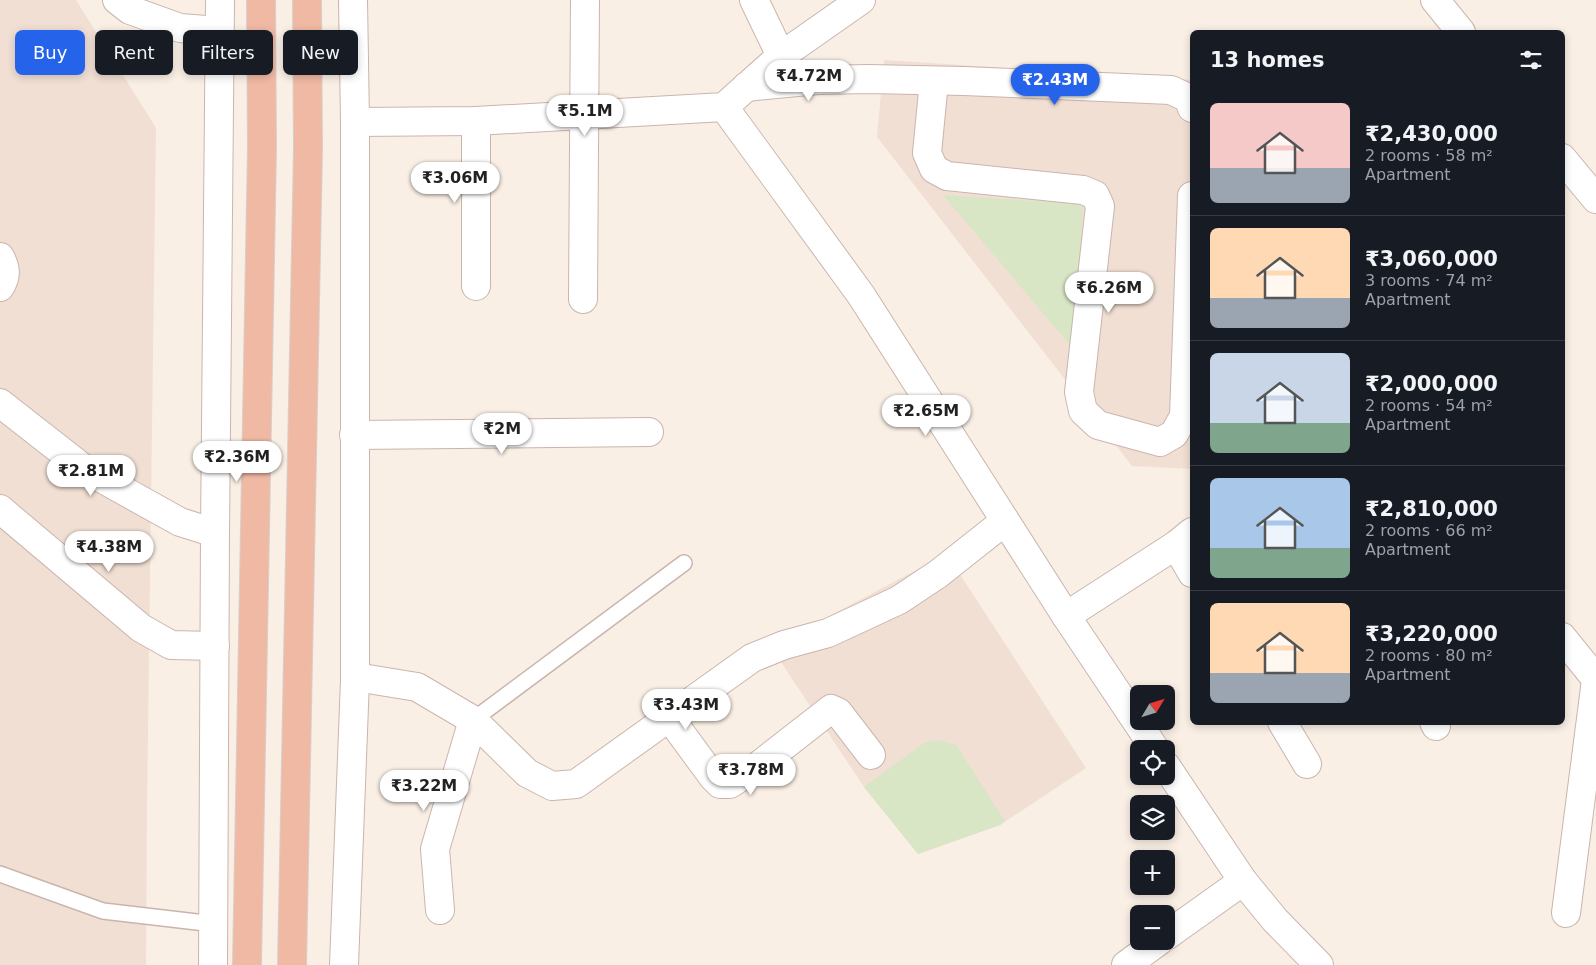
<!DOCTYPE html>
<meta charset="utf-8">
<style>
body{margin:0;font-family:"DejaVu Sans",sans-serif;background:#242831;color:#f1f3f6;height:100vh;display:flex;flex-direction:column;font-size:19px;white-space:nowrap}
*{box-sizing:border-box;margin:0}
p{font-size:16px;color:#9ea1a6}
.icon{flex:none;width:28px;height:28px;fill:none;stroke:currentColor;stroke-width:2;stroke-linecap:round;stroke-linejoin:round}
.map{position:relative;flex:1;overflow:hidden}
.sheet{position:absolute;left:1190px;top:30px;width:375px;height:695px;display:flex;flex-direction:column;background:#171b24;border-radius:8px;box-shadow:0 2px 8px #0003}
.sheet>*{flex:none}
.top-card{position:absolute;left:15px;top:30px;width:475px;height:45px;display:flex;gap:10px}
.needle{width:32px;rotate:52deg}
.tools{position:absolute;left:1130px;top:685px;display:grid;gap:10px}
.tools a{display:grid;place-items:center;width:45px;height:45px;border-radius:8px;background:#171b24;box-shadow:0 2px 8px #0003;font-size:25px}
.price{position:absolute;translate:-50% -42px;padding:0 11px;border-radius:18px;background:#fff;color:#222;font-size:16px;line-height:32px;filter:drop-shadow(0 1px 2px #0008)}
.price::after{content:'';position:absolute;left:50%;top:30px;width:15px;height:11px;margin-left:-8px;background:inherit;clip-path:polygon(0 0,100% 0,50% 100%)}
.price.current{background:#2563eb;color:#fff}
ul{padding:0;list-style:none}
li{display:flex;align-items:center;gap:15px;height:125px;padding:0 20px}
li+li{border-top:1px solid #363941}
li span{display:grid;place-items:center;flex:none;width:140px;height:100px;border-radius:8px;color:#555}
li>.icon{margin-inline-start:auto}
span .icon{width:60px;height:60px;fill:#fffc;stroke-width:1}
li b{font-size:21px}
h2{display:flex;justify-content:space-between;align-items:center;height:60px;padding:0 20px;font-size:21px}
.pill{padding:0 18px;border-radius:8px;background:#171b24;box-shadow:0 2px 8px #0003;font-size:18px;line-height:45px}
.pill.current{background:#2563eb;color:#fff}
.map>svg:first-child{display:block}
</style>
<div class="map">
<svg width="1596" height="965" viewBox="0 0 1596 965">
<rect width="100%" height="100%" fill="#faefe5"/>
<g fill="#f1dfd4">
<polygon points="0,0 76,0 156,128 147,807 146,965 0,965"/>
<polygon points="884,60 1192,80 1192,469 1132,466 877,137"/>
<polygon points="922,567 961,576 1086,768 1000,825 918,854 864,787 771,647"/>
</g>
<g fill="#d8e6c5">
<polygon points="943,195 1083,204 1075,351"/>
<polygon points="938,740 956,745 1005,821 1000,825 918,854 864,787 924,743"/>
</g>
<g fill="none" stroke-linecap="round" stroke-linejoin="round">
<g stroke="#cab5ad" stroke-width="18">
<g id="service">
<polyline points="473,720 684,563"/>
<polyline points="0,874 103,911 214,924"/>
</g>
</g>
<g stroke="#cab5ad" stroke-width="30">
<g id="minor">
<polyline points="117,0 130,10 180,28 219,31"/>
<polyline points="754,0 781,56"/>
<polyline points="1435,0 1461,32"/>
<polyline points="934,81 927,153 934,169 947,176 1083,190 1095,195 1100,206 1079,392 1083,411 1098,425 1160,442 1174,434 1184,416 1192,196"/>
<polyline points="746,87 818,80 869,79 964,81 1171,90 1188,98 1192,108"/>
<polyline points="724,107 861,295 1066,616 1155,749"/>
<polyline points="355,122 476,121 724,107 781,56 861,0"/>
<polyline points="1562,158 1596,199"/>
<path d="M0,257C6,268 7,276 0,287"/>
<polyline points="476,286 476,121"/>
<polyline points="583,299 585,0"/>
<polyline points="0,403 83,468 180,522 215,533"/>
<polyline points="354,435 649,432"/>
<polyline points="0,509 141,628 171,645 215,646"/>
<polyline points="1176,545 1192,573"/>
<polyline points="1066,616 1176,545 1192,532"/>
<polyline points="1562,637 1596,679"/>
<polyline points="355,680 368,679 417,687 473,720 527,773 552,786 576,784 752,658 784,645 828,633 899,600 938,574 1005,521"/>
<polyline points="669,717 713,777 720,784 730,784 758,766 831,709 838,712 871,755"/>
<polyline points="1282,722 1307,764"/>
<polyline points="1434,722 1436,726"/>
<polyline points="1166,766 1243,881 1275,920 1319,965"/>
<polyline points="440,910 435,849 473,720"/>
<polyline points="1566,913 1596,680"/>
<polyline points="1166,936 1243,881"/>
<polyline points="1126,965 1159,941"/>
</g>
</g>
<g stroke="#cab5ad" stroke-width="30">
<g id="tertiary">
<polyline points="213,965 215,533 220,0"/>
<polyline points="344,965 355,680 355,122 353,0"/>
</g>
</g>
<g stroke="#d7cfcd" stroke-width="30">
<g id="trunk">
<polyline points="247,965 262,147 261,0"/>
<polyline points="292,965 308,148 307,0"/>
</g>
</g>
<use href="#service" stroke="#fff" stroke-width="15"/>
<use href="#minor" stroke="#fff" stroke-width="28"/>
<use href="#tertiary" stroke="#fff" stroke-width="28"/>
<use href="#trunk" stroke="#f0b9a3" stroke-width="28"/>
</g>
</svg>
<div class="tools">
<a><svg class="needle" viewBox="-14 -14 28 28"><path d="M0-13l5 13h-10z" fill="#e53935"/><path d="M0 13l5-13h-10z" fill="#9ea1a6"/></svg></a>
<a><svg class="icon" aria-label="locate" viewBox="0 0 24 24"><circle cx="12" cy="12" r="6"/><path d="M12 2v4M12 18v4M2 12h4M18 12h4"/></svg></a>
<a><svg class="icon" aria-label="layers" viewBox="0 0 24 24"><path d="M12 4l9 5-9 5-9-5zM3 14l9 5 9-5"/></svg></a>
<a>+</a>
<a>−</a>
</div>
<b class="price" style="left:809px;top:102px">₹4.72M</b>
<b class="price current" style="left:1055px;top:106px">₹2.43M</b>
<b class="price" style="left:585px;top:137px">₹5.1M</b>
<b class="price" style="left:455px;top:204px">₹3.06M</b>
<b class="price" style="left:1109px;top:314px">₹6.26M</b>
<b class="price" style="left:926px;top:437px">₹2.65M</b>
<b class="price" style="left:502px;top:455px">₹2M</b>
<b class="price" style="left:237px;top:483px">₹2.36M</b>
<b class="price" style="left:91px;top:497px">₹2.81M</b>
<b class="price" style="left:109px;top:573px">₹4.38M</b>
<b class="price" style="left:686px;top:731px">₹3.43M</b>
<b class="price" style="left:751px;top:796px">₹3.78M</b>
<b class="price" style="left:424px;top:812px">₹3.22M</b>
<div class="top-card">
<a class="pill current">Buy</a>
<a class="pill">Rent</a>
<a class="pill">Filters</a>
<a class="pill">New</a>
</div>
<section class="sheet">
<h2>13 homes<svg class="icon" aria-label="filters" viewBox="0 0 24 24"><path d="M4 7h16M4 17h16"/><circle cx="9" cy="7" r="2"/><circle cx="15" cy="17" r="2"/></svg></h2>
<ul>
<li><span style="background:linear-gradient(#f6c9c9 65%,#9aa5b1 0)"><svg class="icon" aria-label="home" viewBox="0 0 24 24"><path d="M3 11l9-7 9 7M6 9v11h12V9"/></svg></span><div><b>₹2,430,000</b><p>2 rooms · 58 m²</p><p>Apartment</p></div></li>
<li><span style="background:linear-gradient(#ffd9b3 70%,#9aa5b1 0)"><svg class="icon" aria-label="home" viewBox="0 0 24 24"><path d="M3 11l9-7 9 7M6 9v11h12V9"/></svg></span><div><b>₹3,060,000</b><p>3 rooms · 74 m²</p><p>Apartment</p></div></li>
<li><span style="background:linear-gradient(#c9d6e8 70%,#7fa58c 0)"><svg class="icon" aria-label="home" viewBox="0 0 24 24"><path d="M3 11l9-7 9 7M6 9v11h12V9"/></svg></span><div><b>₹2,000,000</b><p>2 rooms · 54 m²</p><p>Apartment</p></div></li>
<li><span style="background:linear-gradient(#a9c7e8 70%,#7fa58c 0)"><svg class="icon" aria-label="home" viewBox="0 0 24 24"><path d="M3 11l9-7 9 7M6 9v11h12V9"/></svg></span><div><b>₹2,810,000</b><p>2 rooms · 66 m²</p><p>Apartment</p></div></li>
<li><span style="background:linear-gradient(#ffd9b3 70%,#9aa5b1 0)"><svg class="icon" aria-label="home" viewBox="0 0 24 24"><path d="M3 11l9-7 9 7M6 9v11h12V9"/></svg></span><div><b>₹3,220,000</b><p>2 rooms · 80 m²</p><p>Apartment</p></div></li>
</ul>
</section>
</div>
